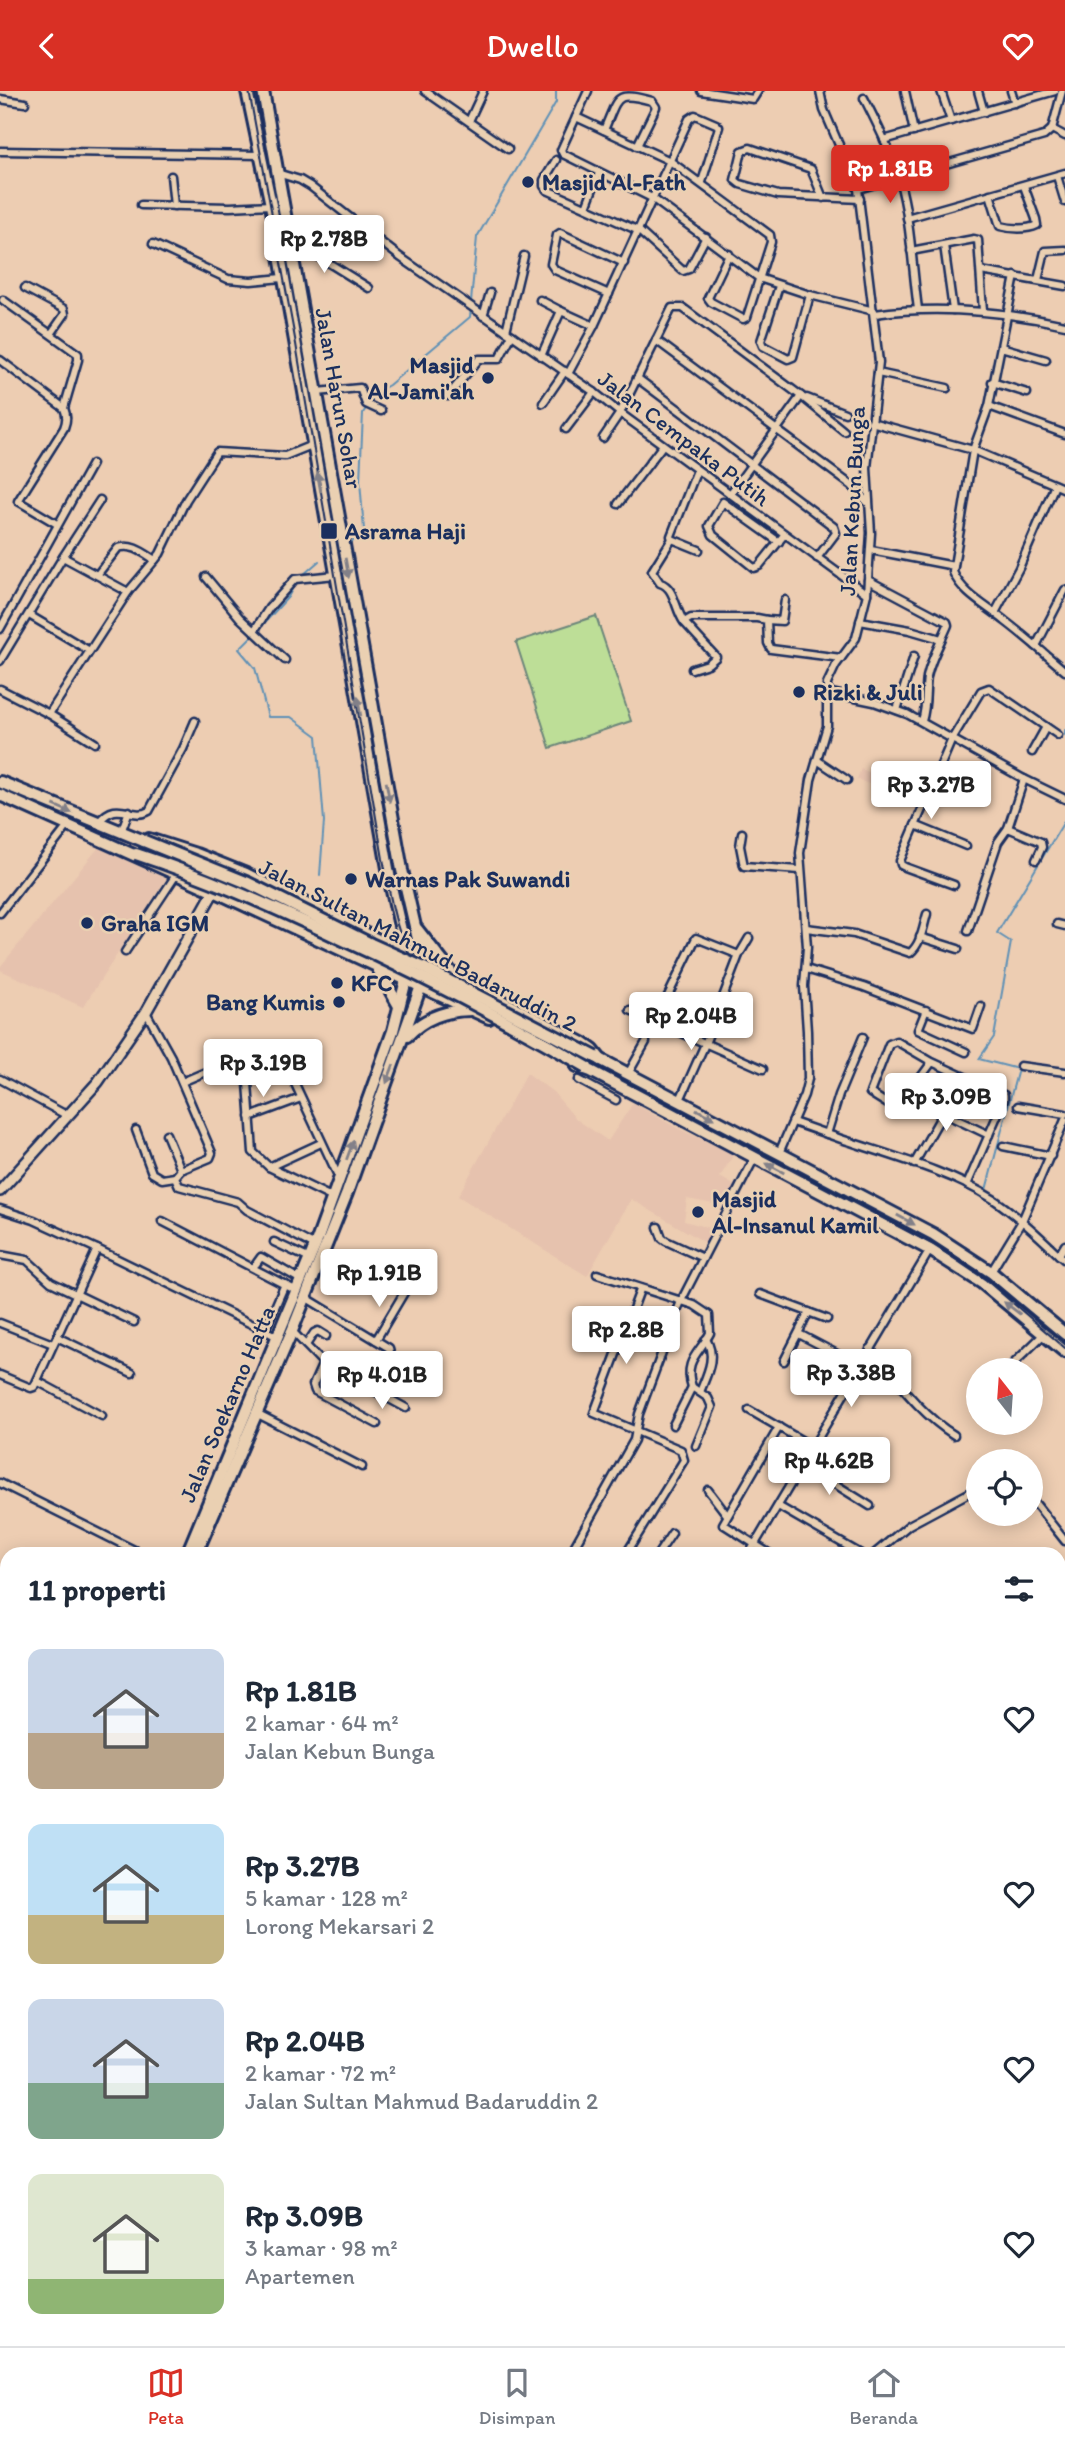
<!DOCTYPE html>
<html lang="id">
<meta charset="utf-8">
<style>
body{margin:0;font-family:Itim,sans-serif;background:#f6f6f7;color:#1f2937;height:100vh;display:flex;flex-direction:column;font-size:26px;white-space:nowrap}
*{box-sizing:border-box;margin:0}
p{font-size:23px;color:#747a83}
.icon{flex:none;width:38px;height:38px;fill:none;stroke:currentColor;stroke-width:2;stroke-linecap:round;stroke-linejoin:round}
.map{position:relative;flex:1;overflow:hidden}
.sheet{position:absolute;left:0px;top:1456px;width:1066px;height:800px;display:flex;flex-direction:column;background:#fff;border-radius:21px 21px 0 0;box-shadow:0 4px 18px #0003}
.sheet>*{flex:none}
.needle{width:46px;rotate:343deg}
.tools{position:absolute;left:966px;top:1267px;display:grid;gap:14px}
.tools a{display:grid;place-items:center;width:77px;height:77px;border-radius:50%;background:#fff;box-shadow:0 4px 18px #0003;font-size:35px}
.price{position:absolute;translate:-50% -60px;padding:0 16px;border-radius:7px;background:#fff;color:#222;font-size:23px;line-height:46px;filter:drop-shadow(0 2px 4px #0008)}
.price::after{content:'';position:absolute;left:50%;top:42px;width:21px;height:16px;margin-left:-10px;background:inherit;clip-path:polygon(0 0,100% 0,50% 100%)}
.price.selected{background:#d93025;color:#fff}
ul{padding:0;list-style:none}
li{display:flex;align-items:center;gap:21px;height:175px;padding:0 28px}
li span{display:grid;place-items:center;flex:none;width:196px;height:140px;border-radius:14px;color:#555}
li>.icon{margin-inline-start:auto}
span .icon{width:84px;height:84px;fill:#fffc;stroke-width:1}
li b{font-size:30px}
h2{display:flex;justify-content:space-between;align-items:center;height:84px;padding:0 28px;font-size:30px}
header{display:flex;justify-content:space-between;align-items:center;height:91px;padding:0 28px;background:#d93025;color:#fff;font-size:32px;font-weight:600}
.tabs{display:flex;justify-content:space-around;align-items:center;height:98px;border-top:2px solid #e0e1e3;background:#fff;font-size:19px;color:#747a83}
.tabs a{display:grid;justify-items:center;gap:4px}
.tabs .selected{color:#d93025}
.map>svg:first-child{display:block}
</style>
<header><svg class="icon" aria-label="back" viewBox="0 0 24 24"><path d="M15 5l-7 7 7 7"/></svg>Dwello<svg class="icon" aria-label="heart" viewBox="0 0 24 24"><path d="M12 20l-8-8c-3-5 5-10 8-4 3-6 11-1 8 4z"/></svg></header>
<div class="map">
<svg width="1065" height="2255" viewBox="0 0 1065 2255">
<rect width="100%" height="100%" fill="#edcdb2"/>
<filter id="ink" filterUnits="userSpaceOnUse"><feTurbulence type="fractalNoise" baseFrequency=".0143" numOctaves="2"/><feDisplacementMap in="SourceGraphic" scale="14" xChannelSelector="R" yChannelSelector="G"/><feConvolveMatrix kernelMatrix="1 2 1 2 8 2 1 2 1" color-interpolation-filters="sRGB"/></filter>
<g filter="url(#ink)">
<g fill="#e6c2ae">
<polygon points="861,678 891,690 887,701 857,688"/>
<polygon points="99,756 166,788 83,916 0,879 0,876"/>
<polygon points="527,982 553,1001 576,1028 608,1050 633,1012 677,1037 734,1063 720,1086 737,1096 725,1115 687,1108 684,1130 714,1138 706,1152 631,1108 587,1185 458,1105"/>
<polygon points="1059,2018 1065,2030 1065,2255 904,2255 901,2249 1059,2249"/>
</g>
<polygon fill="#bdde97" stroke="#6c867a" stroke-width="2" points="596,525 631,630 550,657 516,551"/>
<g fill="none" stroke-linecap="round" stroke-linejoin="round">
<g stroke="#6091b6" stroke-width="2">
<polyline points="471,211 477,146 556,11 556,0"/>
<polyline points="370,311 375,302 389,294 470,226 471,217"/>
<polyline points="352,451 364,439 360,390 363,322 367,316"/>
<polyline points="303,484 319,470"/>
<polyline points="259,538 288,506 296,491"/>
<polyline points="255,542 239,558 255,577 268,626 291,626 317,645 324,730 320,784"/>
<polyline points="1065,639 1065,644"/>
<polyline points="986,1099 1018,978 979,968 994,946 1011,851 997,842 1065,729"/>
<polyline points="1059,1878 1065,1879"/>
</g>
<g stroke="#1b2f5e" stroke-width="11">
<g id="street">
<polyline points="425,0 508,58"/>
<polyline points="588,0 561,59 563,63 652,107 759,187 810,204 874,220"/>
<polyline points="701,0 753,8 758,0"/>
<polyline points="905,0 914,41"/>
<polyline points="941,0 951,30"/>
<polyline points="978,0 984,21"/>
<polyline points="1011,0 1015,12"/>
<path d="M864,7C877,33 891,60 899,88C911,130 912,175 918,218"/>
<polyline points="0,8 25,12"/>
<polyline points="576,26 670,70 770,144 771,151 747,226 743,228 711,211 708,207 729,163"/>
<polyline points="469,30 483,0"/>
<polyline points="1052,38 1065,45"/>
<path d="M604,39C619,5 614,0 652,10L656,16L637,55"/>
<polyline points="884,49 1055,0"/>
<polyline points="0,60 261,64"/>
<polyline points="556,69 544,89 544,95 547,99 639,140 683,180 689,178 706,146"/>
<polyline points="277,82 300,89 310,95 400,166 594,301 620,322 867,503"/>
<polyline points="171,85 174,115"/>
<polyline points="1057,85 1065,111"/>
<polyline points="858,98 1044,45 1052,38 1062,0"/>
<path d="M990,103L1000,135C1011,138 1027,139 1037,134L1036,128L1024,95"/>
<polyline points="823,107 811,78 750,57 742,60 735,89 740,93 778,104 860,108"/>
<polyline points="141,114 230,116 271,114"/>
<polyline points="586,116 599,82"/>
<polyline points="907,127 1065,82"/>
<polyline points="291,151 308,159 369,197"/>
<polyline points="153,153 228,188 251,190 282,187"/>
<polyline points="944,154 953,219"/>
<polyline points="911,160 974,148 978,149 983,220"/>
<polyline points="981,180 1065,195"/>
<path d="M1015,185L989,315L973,359L953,481C962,503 987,515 1005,530C1026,546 1045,563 1065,580"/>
<polyline points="1038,189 1045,160 1065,159"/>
<polyline points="779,195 761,250 763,255 788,268 793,266 810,204"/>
<polyline points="25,197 64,218 65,223 51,243"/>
<polyline points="609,203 555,179 551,173 557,144 560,142 624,172"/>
<polyline points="3,209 78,263 78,269 64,317"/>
<polyline points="540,209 561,220"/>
<path d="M875,223C939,214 1002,220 1065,234"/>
<polyline points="483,225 490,202"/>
<polyline points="506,240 524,165"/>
<polyline points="656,249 851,394 868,412"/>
<polyline points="1001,256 1046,269"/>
<polyline points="541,265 561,220 594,235"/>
<path d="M0,269L64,317C67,325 67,329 64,337L18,410L57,433"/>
<polyline points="878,282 947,297"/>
<polyline points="568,283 594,235 689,28 695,24 716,33 719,36 702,91"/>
<polyline points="637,287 834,436 836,442 817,467"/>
<polyline points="992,291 1027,302"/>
<polyline points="317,301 360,297 366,313 381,320"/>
<polyline points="448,305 479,268 499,268 512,244"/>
<polyline points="801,305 844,340"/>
<polyline points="807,307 845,322"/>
<polyline points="543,312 565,280"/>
<polyline points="989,315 1065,343"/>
<polyline points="871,331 973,359 1065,398"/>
<polyline points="566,338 594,301"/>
<polyline points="603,347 620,322 672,217 683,217 801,305 730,403"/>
<polyline points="697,379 671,445 672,448 699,459"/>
<polyline points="618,413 663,354"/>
<path d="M672,448L652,480L660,492C675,496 675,519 684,531"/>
<polyline points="779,451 723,411 709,435 713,444 754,477 759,475 784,444"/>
<polyline points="871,459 954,475"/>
<polyline points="63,466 100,409"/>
<path d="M97,484L118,457C132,452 144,462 155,469"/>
<polyline points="206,486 240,527 285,569"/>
<path d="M868,489L947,531L948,534C941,551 931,567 927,586C925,601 927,614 922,630"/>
<polyline points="128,501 160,463 186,409 217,361 285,365 312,354"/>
<polyline points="995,522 1019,477 1055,394"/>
<polyline points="29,524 88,559"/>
<polyline points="767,529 782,530 785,509"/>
<polyline points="860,530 910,539 941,548"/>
<polyline points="0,538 92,373"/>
<polyline points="254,540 269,517 295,488 336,484"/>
<polyline points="1036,555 1065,499"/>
<polyline points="0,570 63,466 128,501 49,623"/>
<polyline points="692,578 708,573 716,566 684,531 691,527 757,527 767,529 768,552 771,558 841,567"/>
<polyline points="0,598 49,623 95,652"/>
<polyline points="826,601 874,611 907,623 1024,688 1065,708"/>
<polyline points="897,619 914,565"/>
<polyline points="1032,661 1046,636"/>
<polyline points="817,669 847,689"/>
<polyline points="934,691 976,710"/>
<path d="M99,731C117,707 132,730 149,720L183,658L195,630"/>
<polyline points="915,734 966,755"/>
<polyline points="1008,737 1041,751 1042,756 1036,769"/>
<polyline points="121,741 129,720"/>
<polyline points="742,742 740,755 744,775 800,779"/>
<polyline points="954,794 905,776 901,774 900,770 952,648 981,600 989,597 1058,644"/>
<polyline points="0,822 68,735"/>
<polyline points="1057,833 1065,835"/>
<path d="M806,837L854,843L910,862C921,853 923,837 927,823"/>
<polyline points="968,840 998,751 1008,737 1024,688"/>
<polyline points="920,846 958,858"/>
<polyline points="125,861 176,784"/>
<polyline points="806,878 864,896 973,938 981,915"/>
<polyline points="630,919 763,978"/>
<polyline points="926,919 918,939 966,961"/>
<polyline points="146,921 171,966 212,1062 210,1067 181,1079 175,1086 179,1095 238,1111 247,1119 315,1155"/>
<polyline points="649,944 696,847 739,864"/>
<polyline points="932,971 899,1016 894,1017 870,1002 889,953 896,950 932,971 1004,1004 1004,1009 967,1094"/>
<polyline points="1020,975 1065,981"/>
<polyline points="247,978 278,964 282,965 339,1087"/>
<polyline points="628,983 646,951"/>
<polyline points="0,988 68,1025"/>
<polyline points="579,989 616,1009"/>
<polyline points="182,991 236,968 241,969 247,978 253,1061 269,1076 333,1107"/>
<polyline points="680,1009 705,953 739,864 749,847"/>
<polyline points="1018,1015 1065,1023"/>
<polyline points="250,1026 301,1007"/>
<polyline points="793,1031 827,1043 839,1004 863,946"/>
<polyline points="136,1039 152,1082 162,1088 175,1086"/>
<polyline points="166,1043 181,1079"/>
<path d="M827,1043C880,1062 946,1078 993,1108C1017,1124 1038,1144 1059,1164"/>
<polyline points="1003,1055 1051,1065"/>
<polyline points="779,1062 804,1004 808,988 807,940 804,895 807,856 800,762 811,689 827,635 827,593 836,574 856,547 867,503 871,442 867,377 879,271 858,98 824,19 820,0"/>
<polyline points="914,1073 943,1022 989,1044"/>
<polyline points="269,1076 321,1052"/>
<polyline points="0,1118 34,1129 97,1158 278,1246"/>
<polyline points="162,1130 297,1200"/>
<polyline points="658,1136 662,1147 666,1150 703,1167"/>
<polyline points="274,1151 310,1168"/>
<polyline points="1065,1154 1059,1164 1065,1169"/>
<polyline points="0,1164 27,1169 51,1191 134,1231"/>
<polyline points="256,1173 261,1166 301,1189"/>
<polyline points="991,1181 1022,1130 1065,1029"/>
<path d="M597,1183L694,1214L709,1224L710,1242C700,1262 683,1269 692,1296L708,1307L712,1316L696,1355"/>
<polyline points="760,1203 827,1228"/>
<polyline points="305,1206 389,1257 390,1261 371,1299"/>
<polyline points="0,1232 53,1253"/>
<polyline points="265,1239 285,1193"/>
<polyline points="292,1240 323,1272 406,1317"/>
<polyline points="799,1243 860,1275"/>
<polyline points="57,1246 132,1282"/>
<polyline points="376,1249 405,1200"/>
<polyline points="306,1254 314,1242 318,1240 326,1245"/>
<path d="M870,1258C896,1288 920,1323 954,1344"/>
<polyline points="784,1270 809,1221"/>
<polyline points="323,1272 313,1294 315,1300 377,1333"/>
<polyline points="1007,1279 1044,1243"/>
<polyline points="0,1284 31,1297 34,1296 97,1158"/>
<polyline points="37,1290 102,1325"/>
<path d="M700,1301C707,1283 717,1266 706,1248"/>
<polyline points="749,1319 813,1356"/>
<polyline points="256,1322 362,1376"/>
<polyline points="673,1334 692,1296"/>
<polyline points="803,1373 870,1415"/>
<polyline points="0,1392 142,1463"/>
<polyline points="708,1399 727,1424"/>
<polyline points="1031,1407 1065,1450"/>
<polyline points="778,1415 861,1463"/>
<polyline points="570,1463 634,1349 639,1323 681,1210 755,1066"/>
<polyline points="626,1463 684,1369 681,1359 594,1322 640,1199"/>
<polyline points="658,1463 672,1442"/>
<polyline points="749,1463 930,1159"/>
<polyline points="770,1463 723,1433 779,1336"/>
<polyline points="874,1463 909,1434 978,1397"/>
<polyline points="1059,1490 1065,1488"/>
<polyline points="1059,1557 1065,1555"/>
<polyline points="1059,1613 1065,1610"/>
<polyline points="1059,1669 1065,1666"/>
<polyline points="0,1791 7,1790"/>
<polyline points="1059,1800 1065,1807"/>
<polyline points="1059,1814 1065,1816"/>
<polyline points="1059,1867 1065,1870"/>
<polyline points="0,2154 7,2155"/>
<polyline points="0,2244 7,2241"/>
<polyline points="135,2249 145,2255"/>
<polyline points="264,2249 273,2255"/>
<polyline points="281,2249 294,2255"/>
<polyline points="875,2249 877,2255"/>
<polyline points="57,2255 60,2249"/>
<polyline points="126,2255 128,2249"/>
<polyline points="194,2255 204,2249"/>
<polyline points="816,2255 822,2249"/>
</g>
</g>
<g stroke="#1b2f5e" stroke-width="14">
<g id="secondary">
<polyline points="0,1100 98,991 146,921 214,800"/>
<polyline points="1059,2066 1065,2062"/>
<polyline points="746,2255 752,2249"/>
</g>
</g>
<g stroke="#1b2f5e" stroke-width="16">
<g id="highway">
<polyline points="0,691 144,750"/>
<polyline points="0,704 214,800 489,927"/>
<polyline points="149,748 196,763 246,783 408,864"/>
<polyline points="417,838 450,880"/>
<polyline points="421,868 583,952 593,959 601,969"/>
<polyline points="378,878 399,915"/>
<path d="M407,945C424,927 445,919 471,919"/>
<polyline points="596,966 933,1143 991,1181 1065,1243"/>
<polyline points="577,975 591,980 930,1159 982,1192 1065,1261"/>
<polyline points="187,1463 315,1155 393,940 406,889 406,861 392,800 271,114 247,0"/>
<polyline points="196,1463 292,1240 347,1102 421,895 420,857 402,779 263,0"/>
<polyline points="0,1855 7,1843"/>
<polyline points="0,1905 7,1886"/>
</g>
</g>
<use href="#street" stroke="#ead0b2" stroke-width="6"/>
<use href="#secondary" stroke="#ead0b2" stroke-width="9"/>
<use href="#highway" stroke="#ead0b2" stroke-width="10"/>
<path stroke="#1b2f5e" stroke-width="2" d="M249,0L296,253L383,768C392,810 395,859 430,887C452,904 483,915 508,927L934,1154L986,1189L1065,1257"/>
<g stroke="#1b2f5e" stroke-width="16" stroke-linecap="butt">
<g id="highway-bridge">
<polyline points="144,750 248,792 371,853 422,876 596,966"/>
<path d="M136,763C206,786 271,815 337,846C423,885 506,929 587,976"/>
</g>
</g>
<use href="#highway-bridge" stroke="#ead0b2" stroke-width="10"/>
</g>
<defs><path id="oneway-solid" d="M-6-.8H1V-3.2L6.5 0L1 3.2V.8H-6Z" transform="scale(1.75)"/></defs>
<g fill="#828088">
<use href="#oneway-solid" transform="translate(319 391) rotate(-100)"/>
<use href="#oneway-solid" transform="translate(347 477) rotate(80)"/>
<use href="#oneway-solid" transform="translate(359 615) rotate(-100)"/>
<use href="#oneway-solid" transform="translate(388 701) rotate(80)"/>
<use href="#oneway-solid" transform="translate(63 718) rotate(23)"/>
<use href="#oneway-solid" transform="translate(390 983) rotate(111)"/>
<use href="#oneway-solid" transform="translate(705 1023) rotate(29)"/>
<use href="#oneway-solid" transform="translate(350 1059) rotate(-70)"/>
<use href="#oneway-solid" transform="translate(775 1077) rotate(-152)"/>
<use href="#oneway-solid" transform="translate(906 1129) rotate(29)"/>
<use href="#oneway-solid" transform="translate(1012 1217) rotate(-143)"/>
</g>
</g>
<g fill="#1b2f5e" stroke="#ead0b2" stroke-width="2.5">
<circle cx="528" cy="91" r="7"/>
<circle cx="488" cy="287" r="7"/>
<rect x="320" y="431" width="18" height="18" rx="3.5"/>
<circle cx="799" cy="601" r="7"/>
<circle cx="351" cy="788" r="7"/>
<circle cx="87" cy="832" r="7"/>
<circle cx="337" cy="892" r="7"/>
<circle cx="339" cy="911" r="7"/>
<circle cx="698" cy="1121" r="7"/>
</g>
<g text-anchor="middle" stroke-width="5" stroke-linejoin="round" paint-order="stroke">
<g font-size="23" font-weight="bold" fill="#1b2f5e" stroke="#ead0b2" text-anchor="start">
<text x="542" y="99">Masjid Al-Fath</text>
<text x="474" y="282" text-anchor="end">Masjid<tspan x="474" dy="26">Al-Jami'ah</tspan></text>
<text x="345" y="448">Asrama Haji</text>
<text x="813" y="609">Rizki &amp; Juli</text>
<text x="365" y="796">Warnas Pak Suwandi</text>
<text x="101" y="840">Graha IGM</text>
<text x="351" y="900">KFC</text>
<text x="325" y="919" text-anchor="end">Bang Kumis</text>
<text x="712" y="1116">Masjid<tspan x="712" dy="26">Al-Insanul Kamil</tspan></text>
</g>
<g font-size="23" fill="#1b2f5e" stroke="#ead0b2">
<text transform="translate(339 307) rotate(80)" y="8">Jalan Harun Sohar</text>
<text transform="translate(684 347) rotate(37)" y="8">Jalan Cempaka Putih</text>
<text transform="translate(852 410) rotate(-87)" y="8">Jalan Kebun Bunga</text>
<text transform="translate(418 854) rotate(27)" y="8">Jalan Sultan Mahmud Badaruddin 2</text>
<text transform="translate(227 1313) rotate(-67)" y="8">Jalan Soekarno Hatta</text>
</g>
</g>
</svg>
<div class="tools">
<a><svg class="needle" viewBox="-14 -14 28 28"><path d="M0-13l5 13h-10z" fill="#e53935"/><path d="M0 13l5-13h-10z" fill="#747a83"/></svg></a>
<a><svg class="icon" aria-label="locate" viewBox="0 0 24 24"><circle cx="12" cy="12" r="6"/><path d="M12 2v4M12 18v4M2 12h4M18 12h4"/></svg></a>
</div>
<b class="price selected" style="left:890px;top:114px">Rp 1.81B</b>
<b class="price" style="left:324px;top:184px">Rp 2.78B</b>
<b class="price" style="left:931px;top:730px">Rp 3.27B</b>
<b class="price" style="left:691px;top:961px">Rp 2.04B</b>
<b class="price" style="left:263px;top:1008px">Rp 3.19B</b>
<b class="price" style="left:946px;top:1042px">Rp 3.09B</b>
<b class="price" style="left:379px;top:1218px">Rp 1.91B</b>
<b class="price" style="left:626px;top:1275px">Rp 2.8B</b>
<b class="price" style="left:851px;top:1318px">Rp 3.38B</b>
<b class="price" style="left:382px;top:1320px">Rp 4.01B</b>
<b class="price" style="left:829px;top:1406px">Rp 4.62B</b>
<section class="sheet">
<h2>11 properti<svg class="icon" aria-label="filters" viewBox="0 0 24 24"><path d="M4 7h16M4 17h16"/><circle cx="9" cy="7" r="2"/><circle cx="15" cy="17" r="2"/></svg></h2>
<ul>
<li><span style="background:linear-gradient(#c9d6e8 60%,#b9a48a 0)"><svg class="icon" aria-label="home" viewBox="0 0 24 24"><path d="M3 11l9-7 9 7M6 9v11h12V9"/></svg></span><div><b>Rp 1.81B</b><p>2 kamar · 64 m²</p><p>Jalan Kebun Bunga</p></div><svg class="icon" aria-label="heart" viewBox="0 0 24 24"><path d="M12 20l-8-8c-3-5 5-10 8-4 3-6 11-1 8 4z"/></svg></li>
<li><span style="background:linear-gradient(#bfe0f5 65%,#c2b280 0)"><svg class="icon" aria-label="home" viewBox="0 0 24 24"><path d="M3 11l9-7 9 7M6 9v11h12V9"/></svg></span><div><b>Rp 3.27B</b><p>5 kamar · 128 m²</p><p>Lorong Mekarsari 2</p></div><svg class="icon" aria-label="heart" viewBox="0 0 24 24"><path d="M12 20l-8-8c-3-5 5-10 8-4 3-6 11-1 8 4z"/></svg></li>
<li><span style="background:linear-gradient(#c9d6e8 60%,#7fa58c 0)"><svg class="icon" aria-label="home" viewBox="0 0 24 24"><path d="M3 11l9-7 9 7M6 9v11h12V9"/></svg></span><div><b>Rp 2.04B</b><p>2 kamar · 72 m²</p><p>Jalan Sultan Mahmud Badaruddin 2</p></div><svg class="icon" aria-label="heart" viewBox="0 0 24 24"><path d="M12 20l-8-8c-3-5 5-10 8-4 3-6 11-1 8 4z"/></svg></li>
<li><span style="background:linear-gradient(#dfe7d0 75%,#8fb573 0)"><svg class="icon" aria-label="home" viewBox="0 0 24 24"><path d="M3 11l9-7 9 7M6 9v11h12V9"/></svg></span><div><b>Rp 3.09B</b><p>3 kamar · 98 m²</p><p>Apartemen</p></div><svg class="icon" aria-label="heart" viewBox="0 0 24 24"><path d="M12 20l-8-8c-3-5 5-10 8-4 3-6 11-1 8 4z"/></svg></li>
</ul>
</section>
</div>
<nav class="tabs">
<a class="selected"><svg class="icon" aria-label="map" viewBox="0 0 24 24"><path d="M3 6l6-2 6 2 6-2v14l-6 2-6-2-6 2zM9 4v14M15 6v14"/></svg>Peta</a>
<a><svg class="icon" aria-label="saved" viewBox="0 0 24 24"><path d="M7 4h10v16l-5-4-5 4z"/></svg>Disimpan</a>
<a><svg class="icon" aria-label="home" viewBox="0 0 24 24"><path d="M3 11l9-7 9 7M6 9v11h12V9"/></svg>Beranda</a>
</nav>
